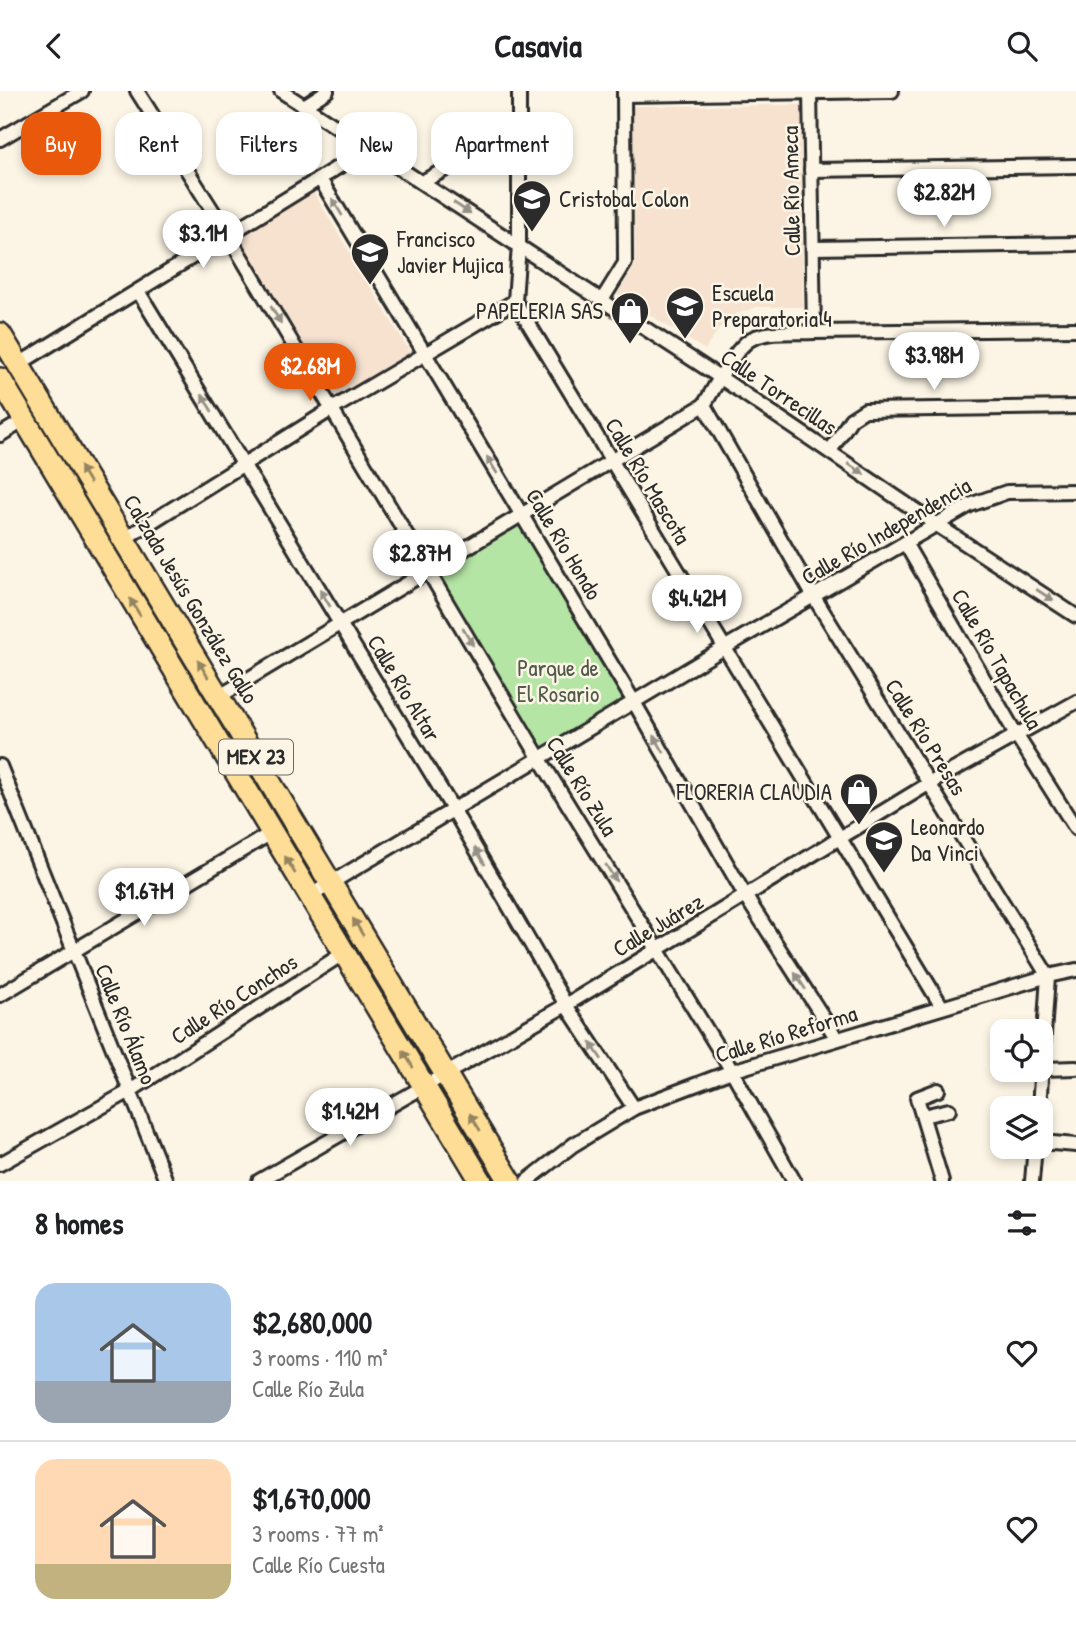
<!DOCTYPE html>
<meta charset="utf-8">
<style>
body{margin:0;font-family:"Patrick Hand",sans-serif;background:#f2f2f2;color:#202124;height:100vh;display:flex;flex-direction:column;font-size:26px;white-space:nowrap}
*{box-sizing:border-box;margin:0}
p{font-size:23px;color:#757577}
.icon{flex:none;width:38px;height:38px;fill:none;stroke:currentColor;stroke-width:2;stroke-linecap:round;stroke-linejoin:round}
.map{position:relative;height:1090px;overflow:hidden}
.drawer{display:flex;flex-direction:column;background:#fff;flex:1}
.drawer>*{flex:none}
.banner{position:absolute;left:21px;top:21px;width:700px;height:63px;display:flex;gap:14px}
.buttons{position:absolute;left:990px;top:928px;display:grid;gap:14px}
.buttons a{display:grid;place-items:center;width:63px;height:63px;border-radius:14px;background:#fff;box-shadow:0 4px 10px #0003;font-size:35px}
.price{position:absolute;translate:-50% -60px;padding:0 16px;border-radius:24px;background:#fff;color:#222;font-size:23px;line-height:46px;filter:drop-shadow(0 2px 4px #0008)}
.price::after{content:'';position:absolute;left:50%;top:42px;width:21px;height:16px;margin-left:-10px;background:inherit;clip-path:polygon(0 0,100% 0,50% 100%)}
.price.current{background:#ea580c;color:#fff}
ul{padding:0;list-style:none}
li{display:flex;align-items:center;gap:21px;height:175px;padding:0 35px}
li+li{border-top:2px solid #e0e0e0}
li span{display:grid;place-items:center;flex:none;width:196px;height:140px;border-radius:21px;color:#555}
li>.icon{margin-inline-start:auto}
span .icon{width:84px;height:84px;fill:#fffc;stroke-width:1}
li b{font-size:30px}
h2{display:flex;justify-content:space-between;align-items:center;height:84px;padding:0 35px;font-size:30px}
.tag{padding:0 24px;border-radius:21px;background:#fff;box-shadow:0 4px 10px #0003;font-size:24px;line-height:63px}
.tag.current{background:#ea580c;color:#fff}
header{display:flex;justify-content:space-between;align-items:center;height:91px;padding:0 35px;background:#fff;font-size:32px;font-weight:700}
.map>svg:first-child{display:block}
</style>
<header><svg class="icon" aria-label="back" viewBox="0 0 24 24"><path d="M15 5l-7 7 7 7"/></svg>Casavia<svg class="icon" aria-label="search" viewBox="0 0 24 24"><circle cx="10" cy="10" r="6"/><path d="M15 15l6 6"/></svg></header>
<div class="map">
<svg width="1076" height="1090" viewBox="0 0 1076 1090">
<rect width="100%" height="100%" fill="#fcf5e5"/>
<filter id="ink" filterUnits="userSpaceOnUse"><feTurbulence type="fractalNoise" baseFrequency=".0143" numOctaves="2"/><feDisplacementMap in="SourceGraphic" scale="14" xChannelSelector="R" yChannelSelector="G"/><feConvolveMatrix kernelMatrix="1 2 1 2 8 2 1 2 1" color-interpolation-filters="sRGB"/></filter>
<g filter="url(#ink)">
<g fill="#f6e2cf">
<polygon points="801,14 803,216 757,216 736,223 720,236 705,259 617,203 635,175 633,15"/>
<polygon points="314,102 410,261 335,306 240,146"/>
</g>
<polygon fill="#b5e5a5" stroke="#708868" stroke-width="2" points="521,427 630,610 541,664 432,481"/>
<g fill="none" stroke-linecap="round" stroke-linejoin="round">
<g stroke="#2b2b2b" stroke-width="18">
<g id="minor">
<polyline points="137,0 228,144 540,668 732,980 794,1090"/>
<polyline points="281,0 721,287 937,434 1076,525"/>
<polyline points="519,0 519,154 515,210 942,916"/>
<polyline points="810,0 814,241"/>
<polyline points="624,4 892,0"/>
<polyline points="304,15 327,0"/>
<polyline points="0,48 82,0"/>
<polyline points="811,79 1076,75"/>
<polyline points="320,88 634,611 746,806 837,948"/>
<polyline points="422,91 520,38"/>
<polyline points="813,157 1076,153"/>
<polyline points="138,200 454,720 566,914 634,1017"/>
<polyline points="602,209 625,172 624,0"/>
<polyline points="19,273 369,57"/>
<polyline points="704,314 814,506 1048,885 1039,1017"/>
<polyline points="0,344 23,330"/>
<polyline points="830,360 851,328 865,319 1076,316"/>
<polyline points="124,448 332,318 515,210"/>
<polyline points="905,452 1017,645 1076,738"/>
<path d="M220,605L704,314C714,298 736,254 753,247C771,239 795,242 814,241L1076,238"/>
<polyline points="0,675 166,1090"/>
<polyline points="309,805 724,557 970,414 1007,401 1076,400"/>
<polyline points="0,904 271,742"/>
<polyline points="1043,978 1076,977"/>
<polyline points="938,999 917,1007 942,1090"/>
<polyline points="923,1025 949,1019"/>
<polyline points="1041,1051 1076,1054"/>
<polyline points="0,1073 130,1000 344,862"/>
<polyline points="259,1090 566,914 930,692 1076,611"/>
<polyline points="527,1090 573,1054 634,1017 732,980 1048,885 1076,879"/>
<polyline points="1032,1090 1035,1055"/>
</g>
</g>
<g stroke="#2b2b2b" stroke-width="26">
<g id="primary">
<polyline points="0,243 510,1090"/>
<polyline points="0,288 481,1090"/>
</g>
</g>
<use href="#minor" stroke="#fcf5e5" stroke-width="12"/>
<use href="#primary" stroke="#fedd96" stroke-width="21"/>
</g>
<defs><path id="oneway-solid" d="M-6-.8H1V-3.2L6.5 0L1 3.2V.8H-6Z" transform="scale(1.75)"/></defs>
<g fill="#949088">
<use href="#oneway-solid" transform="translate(337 116) rotate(-121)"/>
<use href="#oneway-solid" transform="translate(462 117) rotate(33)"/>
<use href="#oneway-solid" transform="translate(276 224) rotate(59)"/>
<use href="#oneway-solid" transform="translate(207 312) rotate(-121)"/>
<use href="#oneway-solid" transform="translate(492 374) rotate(-121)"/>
<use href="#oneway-solid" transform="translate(856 378) rotate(34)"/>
<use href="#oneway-solid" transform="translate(1045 504) rotate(33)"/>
<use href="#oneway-solid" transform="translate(325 507) rotate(-121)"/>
<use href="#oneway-solid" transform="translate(468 546) rotate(59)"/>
<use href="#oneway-solid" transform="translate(659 653) rotate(-120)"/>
<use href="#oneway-solid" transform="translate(480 765) rotate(-120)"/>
<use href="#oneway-solid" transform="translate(611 782) rotate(58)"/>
<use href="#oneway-solid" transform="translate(800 890) rotate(-123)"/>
<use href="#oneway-solid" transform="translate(596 960) rotate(-124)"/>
</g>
<g fill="#948460">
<use href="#oneway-solid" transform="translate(85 384) rotate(-121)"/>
<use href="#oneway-solid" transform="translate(135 516) rotate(-121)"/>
<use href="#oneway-solid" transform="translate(203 578) rotate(-121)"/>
<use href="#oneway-solid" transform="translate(290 774) rotate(-121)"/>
<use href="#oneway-solid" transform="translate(358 836) rotate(-121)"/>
<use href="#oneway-solid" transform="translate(408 968) rotate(-121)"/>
<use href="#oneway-solid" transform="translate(475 1031) rotate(-121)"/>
</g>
</g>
<defs>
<g id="school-pin" transform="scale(2.0125)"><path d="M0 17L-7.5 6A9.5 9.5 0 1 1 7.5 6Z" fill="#2b2b2b" stroke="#fcf5e5"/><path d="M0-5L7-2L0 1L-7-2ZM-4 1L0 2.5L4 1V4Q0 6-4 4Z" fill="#fff"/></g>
<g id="university-pin" transform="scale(2.0125)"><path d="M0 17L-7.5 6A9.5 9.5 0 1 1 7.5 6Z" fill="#2b2b2b" stroke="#fcf5e5"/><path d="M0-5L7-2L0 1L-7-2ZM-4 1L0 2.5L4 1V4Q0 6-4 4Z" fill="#fff"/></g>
<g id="shop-pin" transform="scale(2.0125)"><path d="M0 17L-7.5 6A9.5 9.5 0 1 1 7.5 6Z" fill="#2b2b2b" stroke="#fcf5e5"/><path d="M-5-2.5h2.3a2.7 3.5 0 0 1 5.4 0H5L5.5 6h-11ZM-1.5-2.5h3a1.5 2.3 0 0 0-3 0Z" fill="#fff"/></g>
</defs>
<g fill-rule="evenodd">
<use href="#school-pin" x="532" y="108"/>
<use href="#school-pin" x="370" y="161"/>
<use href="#university-pin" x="685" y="215"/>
<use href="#shop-pin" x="630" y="220"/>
<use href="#shop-pin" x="859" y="701"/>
<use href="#school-pin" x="884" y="749"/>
</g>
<g text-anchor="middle" stroke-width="5" stroke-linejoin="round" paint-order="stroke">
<rect fill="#fcf5e5" stroke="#6a6863" stroke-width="2" x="219" y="648.5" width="74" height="35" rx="5"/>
<g font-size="21" font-weight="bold" fill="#2b2b2b">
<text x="256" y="673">MEX 23</text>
</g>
<g font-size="23" fill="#2b2b2b" stroke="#fcf5e5">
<text transform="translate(791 100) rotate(-91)" y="8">Calle Río Ameca</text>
<text transform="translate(779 301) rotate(34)" y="8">Calle Torrecillas</text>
<text transform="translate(648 390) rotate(59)" y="8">Calle Río Mascota</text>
<text transform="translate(886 440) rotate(-30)" y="8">Calle Río Independencia</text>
<text transform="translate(564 453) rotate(59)" y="8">Calle Río Hondo</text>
<text transform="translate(191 508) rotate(59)" y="8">Calzada Jesús González Gallo</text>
<text transform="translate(997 568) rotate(60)" y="8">Calle Río Tapachula</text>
<text transform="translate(404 597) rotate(59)" y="8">Calle Río Altar</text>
<text transform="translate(926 646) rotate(58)" y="8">Calle Río Presas</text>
<text transform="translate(582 695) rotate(58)" y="8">Calle Río Zula</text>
<text transform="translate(658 834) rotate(-31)" y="8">Calle Juárez</text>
<text transform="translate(234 908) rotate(-33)" y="8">Calle Río Conchos</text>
<text transform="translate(126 933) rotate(68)" y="8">Calle Río Álamo</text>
<text transform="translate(786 943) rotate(-17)" y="8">Calle Río Reforma</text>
</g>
<g font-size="23" fill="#2b2b2b" stroke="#fcf5e5" text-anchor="start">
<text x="559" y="116">Cristobal Colon</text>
<text x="397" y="156">Francisco<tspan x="397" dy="26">Javier Mujica</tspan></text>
<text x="712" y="210">Escuela<tspan x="712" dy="26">Preparatoria 4</tspan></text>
<text x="603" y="228" text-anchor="end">PAPELERIA SAS</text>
<text x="832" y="709" text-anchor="end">FLORERIA CLAUDIA</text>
<text x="911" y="744">Leonardo<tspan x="911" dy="26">Da Vinci</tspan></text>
</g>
<g font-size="23" fill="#4e5a4a" stroke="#fcf5e5">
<text x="558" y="585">Parque de<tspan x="558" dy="26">El Rosario</tspan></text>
</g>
</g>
</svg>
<div class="buttons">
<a><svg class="icon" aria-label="locate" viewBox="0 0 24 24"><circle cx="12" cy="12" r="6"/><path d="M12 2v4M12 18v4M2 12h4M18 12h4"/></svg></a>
<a><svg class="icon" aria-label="layers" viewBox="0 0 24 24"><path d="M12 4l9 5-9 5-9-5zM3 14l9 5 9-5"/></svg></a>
</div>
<b class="price" style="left:944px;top:138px">$2.82M</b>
<b class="price" style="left:203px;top:179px">$3.1M</b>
<b class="price" style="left:934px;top:301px">$3.98M</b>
<b class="price current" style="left:310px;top:312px">$2.68M</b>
<b class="price" style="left:420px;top:499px">$2.87M</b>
<b class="price" style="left:697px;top:544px">$4.42M</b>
<b class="price" style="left:144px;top:837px">$1.67M</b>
<b class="price" style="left:350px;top:1057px">$1.42M</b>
<div class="banner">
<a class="tag current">Buy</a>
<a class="tag">Rent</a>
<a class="tag">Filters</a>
<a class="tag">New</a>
<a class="tag">Apartment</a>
</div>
</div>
<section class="drawer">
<h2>8 homes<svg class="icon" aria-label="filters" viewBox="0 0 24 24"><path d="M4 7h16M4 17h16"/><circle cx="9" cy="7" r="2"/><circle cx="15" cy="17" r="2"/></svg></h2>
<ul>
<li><span style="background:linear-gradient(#a9c7e8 70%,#9aa5b1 0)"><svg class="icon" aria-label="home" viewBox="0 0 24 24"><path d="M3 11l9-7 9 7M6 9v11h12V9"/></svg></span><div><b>$2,680,000</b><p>3 rooms · 110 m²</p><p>Calle Río Zula</p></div><svg class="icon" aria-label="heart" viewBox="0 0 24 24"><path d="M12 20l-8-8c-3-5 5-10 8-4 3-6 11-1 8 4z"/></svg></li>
<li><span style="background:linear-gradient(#ffd9b3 75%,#c2b280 0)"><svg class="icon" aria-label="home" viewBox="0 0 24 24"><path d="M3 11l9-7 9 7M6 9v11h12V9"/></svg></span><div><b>$1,670,000</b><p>3 rooms · 77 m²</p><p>Calle Río Cuesta</p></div><svg class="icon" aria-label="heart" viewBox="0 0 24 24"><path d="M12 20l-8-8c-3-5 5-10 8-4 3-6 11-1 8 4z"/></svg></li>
</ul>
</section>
